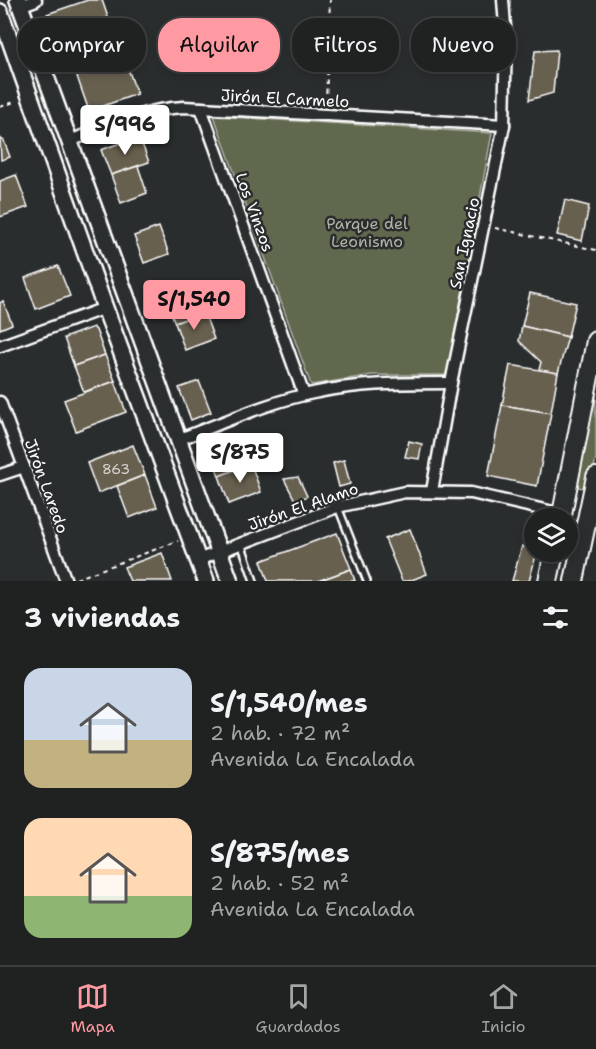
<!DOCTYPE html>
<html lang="es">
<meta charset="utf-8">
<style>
body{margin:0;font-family:"Shantell Sans",sans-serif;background:#2d2f2f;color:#f1f3f6;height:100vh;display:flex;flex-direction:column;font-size:22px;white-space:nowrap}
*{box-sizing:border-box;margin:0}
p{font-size:20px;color:#a2a4a5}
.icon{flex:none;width:33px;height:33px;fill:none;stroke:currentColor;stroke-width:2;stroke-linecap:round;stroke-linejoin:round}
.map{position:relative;height:581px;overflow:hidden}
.details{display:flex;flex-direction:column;background:#202222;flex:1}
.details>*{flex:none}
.banner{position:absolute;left:18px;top:18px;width:561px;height:54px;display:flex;gap:12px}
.fabs{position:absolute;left:524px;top:508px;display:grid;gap:12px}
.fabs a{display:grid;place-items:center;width:54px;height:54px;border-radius:50%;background:#202222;box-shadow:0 3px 9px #0003,0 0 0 2px #3d3f40;font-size:30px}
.price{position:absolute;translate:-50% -51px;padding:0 14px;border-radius:6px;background:#fff;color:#222;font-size:20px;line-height:39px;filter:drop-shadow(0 2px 3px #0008)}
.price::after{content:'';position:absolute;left:50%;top:36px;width:18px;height:14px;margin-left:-9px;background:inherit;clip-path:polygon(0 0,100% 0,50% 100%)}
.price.selected{background:#ff9aa2;color:#111}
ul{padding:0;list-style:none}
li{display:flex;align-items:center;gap:18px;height:150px;padding:0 24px}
li span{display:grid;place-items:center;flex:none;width:168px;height:120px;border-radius:18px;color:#555}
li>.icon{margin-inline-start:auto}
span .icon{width:72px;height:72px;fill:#fffc;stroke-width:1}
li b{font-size:26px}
h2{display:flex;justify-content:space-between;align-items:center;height:72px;padding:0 24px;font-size:26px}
.chip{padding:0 21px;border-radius:24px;background:#202222;box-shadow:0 3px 9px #0003,0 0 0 2px #3d3f40;font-size:21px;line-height:54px}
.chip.selected{background:#ff9aa2;color:#111}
.tab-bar{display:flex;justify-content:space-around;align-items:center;height:84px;border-top:2px solid #3d3f40;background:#202222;font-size:16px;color:#a2a4a5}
.tab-bar a{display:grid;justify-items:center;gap:3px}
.tab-bar .selected{color:#ff9aa2}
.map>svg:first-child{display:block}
</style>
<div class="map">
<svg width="596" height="581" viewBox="0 0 596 581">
<rect width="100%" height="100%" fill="#2a2d2e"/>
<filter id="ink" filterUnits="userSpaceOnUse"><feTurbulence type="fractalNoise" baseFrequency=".0167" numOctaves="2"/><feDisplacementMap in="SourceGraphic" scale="12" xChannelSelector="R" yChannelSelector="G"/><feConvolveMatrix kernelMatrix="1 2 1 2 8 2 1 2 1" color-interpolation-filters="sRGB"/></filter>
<g filter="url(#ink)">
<g fill="#60674e" stroke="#b0b3a6" stroke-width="1.5">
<polygon points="214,116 492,133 447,375 372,375 311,385"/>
<polygon points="596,393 596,458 590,489 577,487"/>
</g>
<g fill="#686050" stroke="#fff" stroke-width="1.5">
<polygon points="88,0 102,0 118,46 65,65 47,14"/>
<polygon points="557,50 553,93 529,100 535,51"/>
<polygon points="103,55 107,67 125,60 137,94 89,111 73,65"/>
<polygon points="139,136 149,162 111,175 101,150"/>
<polygon points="0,138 4,141 10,157 1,160"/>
<polygon points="138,166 147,193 121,203 111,175"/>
<polygon points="16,175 28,207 0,217 0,181"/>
<polygon points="565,200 589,206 582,241 557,235"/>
<polygon points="159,227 169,254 144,263 134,236"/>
<polygon points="58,266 70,296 36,309 25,278"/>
<polygon points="195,286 204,312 175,323 165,297"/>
<polygon points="530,293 576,303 568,337 522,326"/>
<polygon points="3,301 12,324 0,329 0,303"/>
<polygon points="204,312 214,339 185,350 175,323"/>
<polygon points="522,326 568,337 558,373 539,370 541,362 519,341"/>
<polygon points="93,327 96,330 105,355 74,366 64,338"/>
<polygon points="105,355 115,381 84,392 74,366"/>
<polygon points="510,365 558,373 551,413 502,405"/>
<polygon points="115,381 126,412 76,431 64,400"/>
<polygon points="199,381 211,412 191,420 179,388"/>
<polygon points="502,405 551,413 537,486 488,476"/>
<polygon points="223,439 234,470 219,476 208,445"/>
<polygon points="409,441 422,444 419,459 405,457"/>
<polygon points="133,445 145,475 98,493 87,463"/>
<polygon points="344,460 350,484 339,487 333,463"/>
<polygon points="251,464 261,492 229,504 219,476"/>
<polygon points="145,475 157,507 129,518 117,486"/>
<polygon points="298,477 307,496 296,502 284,479"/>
<polygon points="410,529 427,574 409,581 402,581 385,539"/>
<polygon points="337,533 351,569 318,581 268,581 261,561"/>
<polygon points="522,546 537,552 529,581 512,581"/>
<polygon points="162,553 172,581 130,581 124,567"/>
<polygon points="351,569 355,581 318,581"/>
</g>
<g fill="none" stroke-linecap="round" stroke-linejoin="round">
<g stroke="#fff" stroke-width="10">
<g id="service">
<polyline points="338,507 367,581"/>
<polyline points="241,543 254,581"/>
</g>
</g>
<g stroke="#fff" stroke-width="15">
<g id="minor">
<polyline points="20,6 36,0"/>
<polyline points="201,108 304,395"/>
<path d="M70,141C107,126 144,109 184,107L504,125"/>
<polyline points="0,346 105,308"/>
<polyline points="0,402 66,581"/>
<path d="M177,440C221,424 267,402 313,393C358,383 404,383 451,383"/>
<polyline points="0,475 24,467"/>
<polyline points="432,491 451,383 504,125 506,39 503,0"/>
<polyline points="198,560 337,507 405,492 471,493 562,514"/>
</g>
</g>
<g stroke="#fff" stroke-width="20">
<g id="secondary">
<polyline points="18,0 230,581"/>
<polyline points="0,12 105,308 206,581"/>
</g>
</g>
<g stroke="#fff" stroke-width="22">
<g id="primary">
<polyline points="561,519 596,341"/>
<polyline points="548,581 554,552"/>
<polyline points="574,581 596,477"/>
</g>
</g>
<g stroke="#fff" stroke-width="2" stroke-dasharray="4.5 4.5" stroke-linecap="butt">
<polyline points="326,102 330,0"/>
<polyline points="0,107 17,101"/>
<polyline points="495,228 596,250"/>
<polyline points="76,579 178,541"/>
</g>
<use href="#service" stroke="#2a2d2e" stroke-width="5"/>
<use href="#minor" stroke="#2a2d2e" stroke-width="10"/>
<use href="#secondary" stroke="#2a2d2e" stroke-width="15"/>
<use href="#primary" stroke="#2a2d2e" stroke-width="18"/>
</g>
</g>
<g text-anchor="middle" stroke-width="5" stroke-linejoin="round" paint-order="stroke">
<g font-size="14" fill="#d9d7d3">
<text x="116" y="474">863</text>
</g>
<g font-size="16" fill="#fff" stroke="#2a2d2e">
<text transform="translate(285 98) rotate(3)" y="6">Jirón El Carmelo</text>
<text transform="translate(255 212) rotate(70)" y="6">Los Vinzos</text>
<text transform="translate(464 243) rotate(-78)" y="6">San Ignacio</text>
<text transform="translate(47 486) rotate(70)" y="6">Jirón Laredo</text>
<text transform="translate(303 506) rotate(-19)" y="6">Jirón El Alamo</text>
</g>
<g font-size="16" fill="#b0b3a6" stroke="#2a2d2e">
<text x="367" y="229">Parque del<tspan x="367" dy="18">Leonismo</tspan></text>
</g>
</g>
</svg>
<div class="fabs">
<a><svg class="icon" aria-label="layers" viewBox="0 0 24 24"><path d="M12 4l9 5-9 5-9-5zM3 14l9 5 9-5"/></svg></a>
</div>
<b class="price" style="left:125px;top:156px">S/996</b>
<b class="price selected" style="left:194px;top:331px">S/1,540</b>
<b class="price" style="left:240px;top:484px">S/875</b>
<div class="banner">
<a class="chip">Comprar</a>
<a class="chip selected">Alquilar</a>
<a class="chip">Filtros</a>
<a class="chip">Nuevo</a>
</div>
</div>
<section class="details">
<h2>3 viviendas<svg class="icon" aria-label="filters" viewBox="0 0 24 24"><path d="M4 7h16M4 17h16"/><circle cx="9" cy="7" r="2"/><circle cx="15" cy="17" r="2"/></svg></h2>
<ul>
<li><span style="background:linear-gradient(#c9d6e8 60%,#c2b280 0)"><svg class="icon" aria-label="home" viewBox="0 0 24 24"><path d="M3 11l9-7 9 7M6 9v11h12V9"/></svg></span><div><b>S/1,540/mes</b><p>2 hab. · 72 m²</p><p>Avenida La Encalada</p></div></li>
<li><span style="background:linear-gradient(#ffd9b3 65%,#8fb573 0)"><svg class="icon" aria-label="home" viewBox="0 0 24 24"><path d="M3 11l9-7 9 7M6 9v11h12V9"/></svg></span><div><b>S/875/mes</b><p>2 hab. · 52 m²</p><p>Avenida La Encalada</p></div></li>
</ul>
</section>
<nav class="tab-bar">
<a class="selected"><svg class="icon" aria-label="map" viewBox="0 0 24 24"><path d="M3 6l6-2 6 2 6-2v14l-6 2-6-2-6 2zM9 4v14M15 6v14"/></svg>Mapa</a>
<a><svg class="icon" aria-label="saved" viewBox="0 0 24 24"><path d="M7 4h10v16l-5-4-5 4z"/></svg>Guardados</a>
<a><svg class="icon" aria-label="home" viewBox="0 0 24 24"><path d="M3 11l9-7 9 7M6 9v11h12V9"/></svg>Inicio</a>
</nav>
